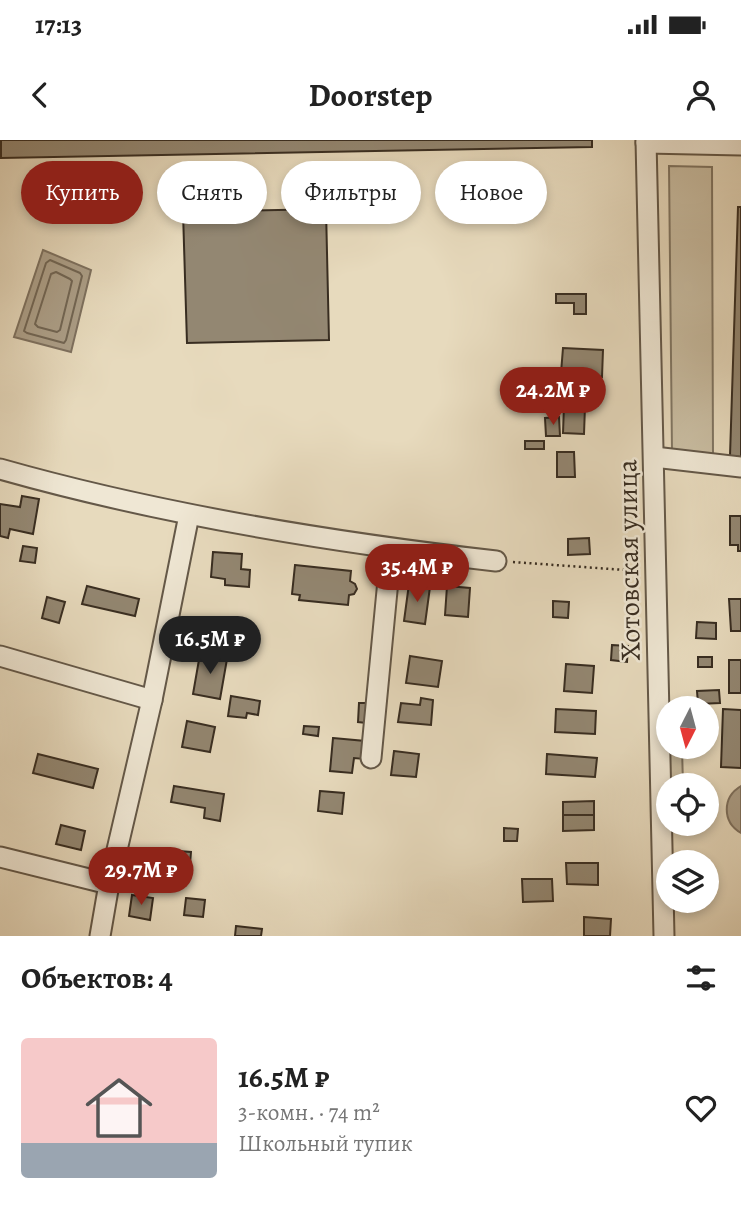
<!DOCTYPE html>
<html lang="ru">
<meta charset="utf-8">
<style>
body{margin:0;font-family:Alegreya,serif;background:#f2f2f2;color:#222;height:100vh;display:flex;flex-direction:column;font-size:26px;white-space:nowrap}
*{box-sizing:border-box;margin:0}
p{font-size:23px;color:#767676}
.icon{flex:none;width:38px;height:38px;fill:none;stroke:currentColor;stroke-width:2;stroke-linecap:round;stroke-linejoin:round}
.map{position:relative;height:796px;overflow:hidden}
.drawer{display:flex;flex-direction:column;background:#fff;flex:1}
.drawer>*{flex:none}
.top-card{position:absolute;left:21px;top:21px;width:700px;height:63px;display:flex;gap:14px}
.needle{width:46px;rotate:186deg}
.buttons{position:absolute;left:656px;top:556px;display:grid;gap:14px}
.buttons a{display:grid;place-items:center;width:63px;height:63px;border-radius:50%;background:#fff;box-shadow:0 4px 10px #0003;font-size:35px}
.price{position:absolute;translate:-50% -60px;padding:0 16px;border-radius:24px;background:#8f2418;color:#fff;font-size:23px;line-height:46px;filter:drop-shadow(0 2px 4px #0008)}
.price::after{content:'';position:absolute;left:50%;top:42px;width:21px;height:16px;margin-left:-10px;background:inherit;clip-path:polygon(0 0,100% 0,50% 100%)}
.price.selected{background:#222;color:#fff}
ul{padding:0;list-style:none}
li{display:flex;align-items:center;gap:21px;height:175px;padding:0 21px}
li span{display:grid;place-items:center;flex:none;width:196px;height:140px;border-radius:7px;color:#555}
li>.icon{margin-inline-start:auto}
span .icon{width:84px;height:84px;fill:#fffc;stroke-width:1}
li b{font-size:30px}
h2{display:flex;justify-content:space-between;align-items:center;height:84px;padding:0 21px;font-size:30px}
.tag{padding:0 24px;border-radius:32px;background:#fff;box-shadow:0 4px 10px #0003;font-size:24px;line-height:63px}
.tag.selected{background:#8f2418;color:#fff}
.status{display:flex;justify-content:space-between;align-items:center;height:49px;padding:0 35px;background:#fff;direction:ltr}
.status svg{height:19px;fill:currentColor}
header{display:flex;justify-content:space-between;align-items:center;height:91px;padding:0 21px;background:#fff;font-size:32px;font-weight:700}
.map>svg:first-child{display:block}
</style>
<div class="status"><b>17:13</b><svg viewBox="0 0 49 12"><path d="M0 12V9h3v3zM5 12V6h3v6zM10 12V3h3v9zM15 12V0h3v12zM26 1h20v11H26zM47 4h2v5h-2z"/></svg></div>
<header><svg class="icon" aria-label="back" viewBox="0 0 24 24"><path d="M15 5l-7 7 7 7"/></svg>Doorstep<svg class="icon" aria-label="person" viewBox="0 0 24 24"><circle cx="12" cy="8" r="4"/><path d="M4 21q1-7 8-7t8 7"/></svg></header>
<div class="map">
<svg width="741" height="796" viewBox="0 0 741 796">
<rect width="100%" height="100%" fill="#e7dabd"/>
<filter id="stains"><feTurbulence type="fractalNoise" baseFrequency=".00286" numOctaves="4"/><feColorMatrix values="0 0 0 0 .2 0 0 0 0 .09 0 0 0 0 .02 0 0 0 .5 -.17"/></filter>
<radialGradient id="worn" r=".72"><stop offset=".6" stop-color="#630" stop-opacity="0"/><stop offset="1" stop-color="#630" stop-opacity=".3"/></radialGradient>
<g fill="#c9bda2" stroke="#807562" stroke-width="2">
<polygon points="669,26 712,27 713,317 672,312"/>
<polygon points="669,607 682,607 683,646 669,646"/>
</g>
<g fill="#ac9f88" stroke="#7e715f" stroke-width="2">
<polygon points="43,110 91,130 71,212 14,197"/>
<path d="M741,646V693C722,682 722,657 741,646Z"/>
</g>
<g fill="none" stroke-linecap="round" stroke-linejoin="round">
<g stroke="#726654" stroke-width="2">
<polygon points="50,120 80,133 82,136 66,200 64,203 27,193 24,191 46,123"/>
<polygon points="56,132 70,139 72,141 60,190 57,192 38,187 35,184 51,134"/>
</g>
</g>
<g fill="#938772" stroke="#382d21" stroke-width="2">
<polygon points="1,0 592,0 592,7 1,18"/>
<polygon points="738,67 741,67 741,317 730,316"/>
<polygon points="326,69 329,200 187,203 183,72"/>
<polygon points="556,154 586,154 586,174 574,174 574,163 556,163"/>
<polygon points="563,208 603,210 602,237 597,236 596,247 581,247 582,234 561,233"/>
<polygon points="564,265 585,266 584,294 563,293"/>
<polygon points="559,277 560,296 546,296 545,278"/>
<rect x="525" y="301" width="19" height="8"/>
<polygon points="557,312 574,312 575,337 557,337"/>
<polygon points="22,356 39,359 33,394 10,389 8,398 0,396 0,364 20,367"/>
<polygon points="730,376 741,376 741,411 738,411 738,405 730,405"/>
<polygon points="589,398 590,414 568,415 568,399"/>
<polygon points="23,406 37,408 35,423 20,421"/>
<polygon points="213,412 242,414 241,429 250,430 249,447 225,445 225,439 211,437"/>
<polygon points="295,425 351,431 350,441 355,444 357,449 354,454 349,455 348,465 299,460 300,455 292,454"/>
<polygon points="409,444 430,447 425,484 404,481"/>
<polygon points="87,446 139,459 135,476 82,464"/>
<polygon points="447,446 470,448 468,477 445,475"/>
<polygon points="47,457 65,462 59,483 42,478"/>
<polygon points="729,459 741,459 741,491 731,491"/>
<polygon points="553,461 569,462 568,478 553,477"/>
<polygon points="697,482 716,483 716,499 696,498"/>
<polygon points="612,505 628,506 627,522 611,520"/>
<polygon points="200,514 227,519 220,559 193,554"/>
<polygon points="410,516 442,521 438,547 406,543"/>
<rect x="698" y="517" width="14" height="10"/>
<rect x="729" y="520" width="12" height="33"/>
<polygon points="566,524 594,526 592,553 564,551"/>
<polygon points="719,550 720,563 698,564 697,551"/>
<polygon points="231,556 260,561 258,575 247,573 246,578 228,576"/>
<polygon points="421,558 433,560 431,585 398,582 401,563 420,565"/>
<polygon points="359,563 368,563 366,583 358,582"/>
<polygon points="556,569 596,571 595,594 555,592"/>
<polygon points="723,569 741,570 741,628 721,627"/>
<polygon points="187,581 215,587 210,612 182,607"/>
<polygon points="304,586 319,587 318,596 303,594"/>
<polygon points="333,598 365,601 364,619 354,618 352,633 330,631"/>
<polygon points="394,611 419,614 416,637 391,635"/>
<polygon points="38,614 98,629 93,648 33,633"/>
<polygon points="547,614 597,618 595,637 546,634"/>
<polygon points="174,646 224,654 220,681 204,678 205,668 171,662"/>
<polygon points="320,651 344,653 342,674 318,671"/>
<polygon points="594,661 594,675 563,675 563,662"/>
<polygon points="563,675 594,675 594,690 563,691"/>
<polygon points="61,685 85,691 81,710 56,704"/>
<polygon points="504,688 518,689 517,701 504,701"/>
<polygon points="163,710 191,712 190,724 161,722"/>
<polygon points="566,723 598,723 598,745 567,744"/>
<polygon points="522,739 552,739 553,761 523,762"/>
<polygon points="132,755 153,758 150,780 129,776"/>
<polygon points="186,758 205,760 203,777 184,775"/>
<polygon points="584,777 611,779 610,796 584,796"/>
<polygon points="236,786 262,789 261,796 235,796"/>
</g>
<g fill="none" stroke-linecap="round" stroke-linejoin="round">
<g stroke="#645848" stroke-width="23">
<g id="minor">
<polyline points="646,0 664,796"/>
<polyline points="646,3 741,5"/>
<polyline points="654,317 741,327"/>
<path d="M0,329C162,375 329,402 496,421"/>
<polyline points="0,516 152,560"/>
<polyline points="371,618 391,409"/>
<polyline points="0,717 109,744"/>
<polyline points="100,796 109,744 152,560 189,375"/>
</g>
</g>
<polyline stroke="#382d21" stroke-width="2.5" stroke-dasharray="2 3.5" stroke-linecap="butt" points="513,422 639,431"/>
<use href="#minor" stroke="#efe7d4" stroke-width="19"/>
</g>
<g text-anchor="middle" stroke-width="5" stroke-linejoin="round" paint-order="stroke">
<g font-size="28" fill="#382d21" stroke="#efe7d4">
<text transform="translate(628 420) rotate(-91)" y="10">Хотовская улица</text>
</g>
</g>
<rect width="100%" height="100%" filter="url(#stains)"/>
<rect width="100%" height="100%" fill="url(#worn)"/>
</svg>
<div class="buttons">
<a><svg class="needle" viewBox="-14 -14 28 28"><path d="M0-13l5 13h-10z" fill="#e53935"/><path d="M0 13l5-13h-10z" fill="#767676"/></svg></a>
<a><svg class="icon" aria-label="locate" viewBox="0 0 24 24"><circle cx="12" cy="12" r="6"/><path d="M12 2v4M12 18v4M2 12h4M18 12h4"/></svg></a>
<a><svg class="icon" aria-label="layers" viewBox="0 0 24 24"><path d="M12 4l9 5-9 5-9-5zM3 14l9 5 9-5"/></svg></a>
</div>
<b class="price" style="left:553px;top:287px">24.2M ₽</b>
<b class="price" style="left:417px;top:464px">35.4M ₽</b>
<b class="price selected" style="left:210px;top:536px">16.5M ₽</b>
<b class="price" style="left:141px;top:767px">29.7M ₽</b>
<div class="top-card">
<a class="tag selected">Купить</a>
<a class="tag">Снять</a>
<a class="tag">Фильтры</a>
<a class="tag">Новое</a>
</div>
</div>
<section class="drawer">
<h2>Объектов: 4<svg class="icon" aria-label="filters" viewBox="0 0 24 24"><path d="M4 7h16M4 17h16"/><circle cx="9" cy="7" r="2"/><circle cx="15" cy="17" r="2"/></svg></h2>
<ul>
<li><span style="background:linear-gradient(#f6c9c9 75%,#9aa5b1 0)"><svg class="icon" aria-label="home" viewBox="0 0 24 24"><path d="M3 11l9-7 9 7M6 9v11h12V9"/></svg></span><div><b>16.5M ₽</b><p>3-комн. · 74 m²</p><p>Школьный тупик</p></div><svg class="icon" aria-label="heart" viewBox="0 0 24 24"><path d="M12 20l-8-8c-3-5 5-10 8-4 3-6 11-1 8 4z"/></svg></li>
</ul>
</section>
